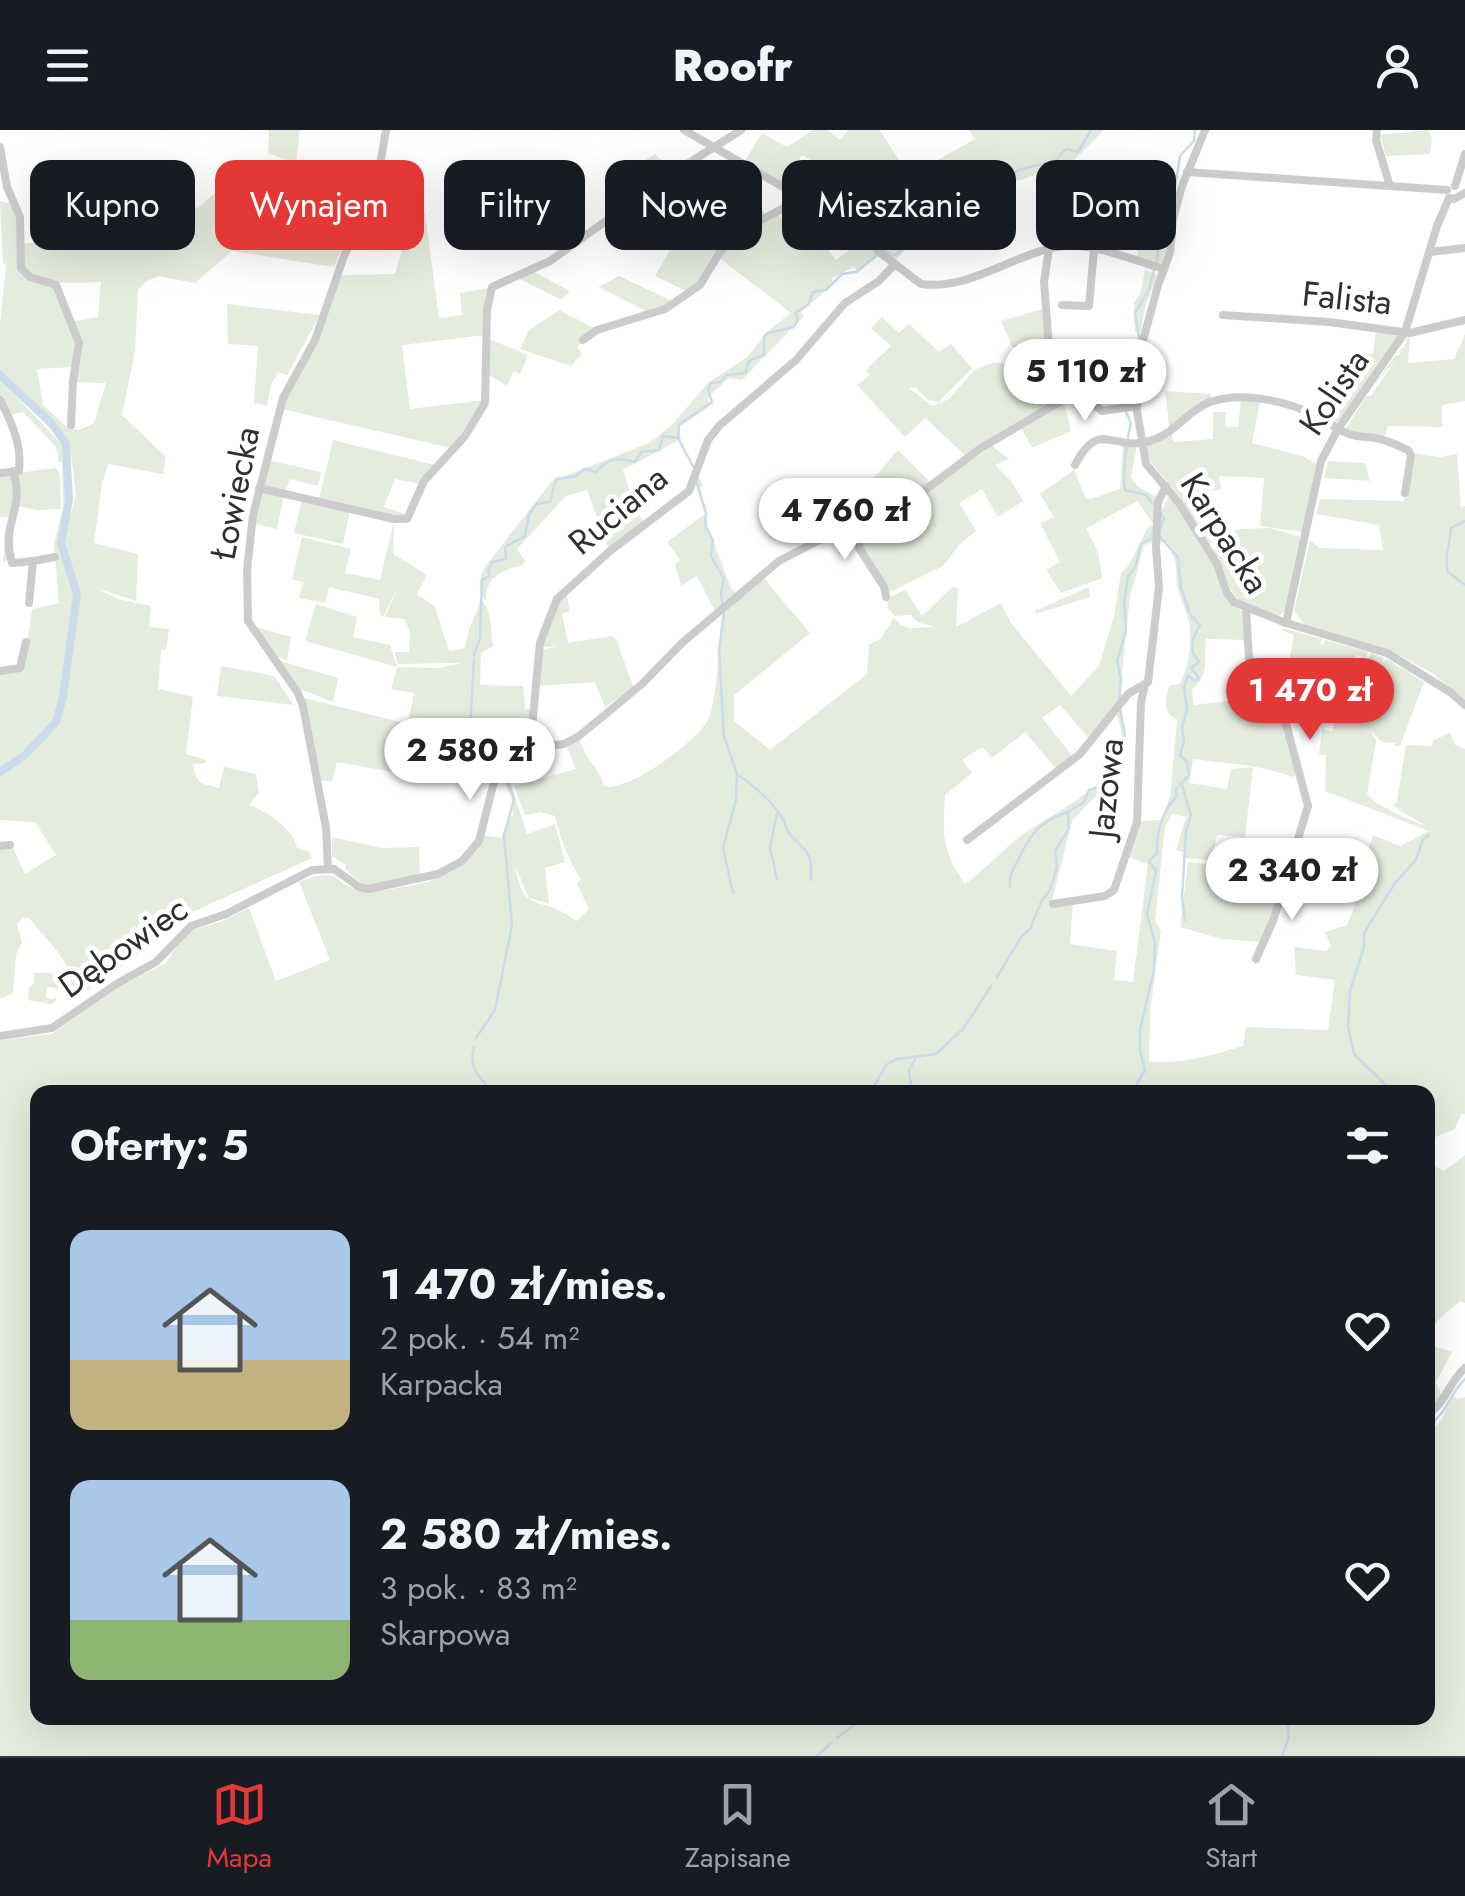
<!DOCTYPE html>
<html lang="pl">
<meta charset="utf-8">
<style>
body{margin:0;font-family:Jost,sans-serif;background:#242831;color:#f1f3f6;height:100vh;display:flex;flex-direction:column;font-size:38px;white-space:nowrap}
*{box-sizing:border-box;margin:0}
p{font-size:32px;color:#9ea1a6}
.icon{flex:none;width:55px;height:55px;fill:none;stroke:currentColor;stroke-width:2;stroke-linecap:round;stroke-linejoin:round}
.map{position:relative;flex:1;overflow:hidden}
.drawer{position:absolute;left:30px;top:955px;width:1405px;height:640px;display:flex;flex-direction:column;background:#171b24;border-radius:20px;box-shadow:0 10px 40px #0002}
.drawer>*{flex:none}
.top-card{position:absolute;left:30px;top:30px;width:1405px;height:90px;display:flex;gap:20px}
.price{position:absolute;translate:-50% -85px;padding:0 22px;border-radius:35px;background:#fff;color:#222;font-size:32px;line-height:65px;filter:drop-shadow(0 2px 5px #0008)}
.price::after{content:'';position:absolute;left:50%;top:60px;width:30px;height:22px;margin-left:-15px;background:inherit;clip-path:polygon(0 0,100% 0,50% 100%)}
.price.selected{background:#e33835;color:#fff}
ul{padding:0;list-style:none}
li{display:flex;align-items:center;gap:30px;height:250px;padding:0 40px}
li span{display:grid;place-items:center;flex:none;width:280px;height:200px;border-radius:20px;color:#555}
li>.icon{margin-inline-start:auto}
span .icon{width:120px;height:120px;fill:#fffc;stroke-width:1}
li b{font-size:42px}
h2{display:flex;justify-content:space-between;align-items:center;height:120px;padding:0 40px;font-size:42px}
.chip{padding:0 35px;border-radius:20px;background:#171b24;box-shadow:0 10px 40px #0002;font-size:35px;line-height:90px}
.chip.selected{background:#e33835;color:#fff}
header{display:flex;justify-content:space-between;align-items:center;height:130px;padding:0 40px;background:#171b24;font-size:45px;font-weight:800}
.tab-bar{display:flex;justify-content:space-around;align-items:center;height:140px;border-top:2px solid #363941;background:#171b24;font-size:28px;color:#9ea1a6}
.tab-bar a{display:grid;justify-items:center;gap:5px}
.tab-bar .selected{color:#e33835}
.map>svg:first-child{display:block}
</style>
<header><svg class="icon" aria-label="menu" viewBox="0 0 24 24"><path d="M4 6h16M4 12h16M4 18h16"/></svg>Roofr<svg class="icon" aria-label="person" viewBox="0 0 24 24"><circle cx="12" cy="8" r="4"/><path d="M4 21q1-7 8-7t8 7"/></svg></header>
<div class="map">
<svg width="1465" height="1626" viewBox="0 0 1465 1626">
<rect width="100%" height="100%" fill="#fff"/>
<g fill="#e4ecdd">
<polygon points="269,0 300,0 296,33 268,23"/>
<polygon points="813,0 827,0 840,10 848,0 880,0 902,35 877,49 886,66 866,97 858,88 845,82 856,59 821,42 823,37 802,25 783,54 744,32 762,3 787,17"/>
<polygon points="969,0 1104,0 1071,33 1020,50 982,55 941,78 921,94 921,105 894,131 880,119 894,117 926,76 904,49 975,9"/>
<polygon points="1428,0 1432,8 1430,24 1386,26 1380,5"/>
<polygon points="655,24 673,42 637,67 622,45"/>
<polygon points="688,35 723,52 767,84 726,111 704,149 686,161 655,146 671,118 644,104 663,91 652,82 706,48 685,37"/>
<path d="M235,55L243,57L225,70V78L263,81L287,90L325,88L348,91L352,95L334,137L232,121L195,153L158,146L145,152L138,160L135,222L122,285L166,327L163,344L108,334L102,354L94,413L138,424L136,471L96,458L118,469L151,476L149,497L169,499L166,520H161L158,559L193,567L186,624L206,630L205,633L193,634C195,653 202,654 219,658L224,637L256,644L259,662L249,675C269,682 294,700 297,718L309,722L312,728L177,789L147,818L75,870L71,869C77,833 49,814 29,788L22,787L17,795L22,812L16,825L13,863L0,869V717L12,716L25,744L56,725L35,692L0,690V645L25,628L57,593L69,549L79,467L63,415L76,365L70,316L62,301L0,241V193L6,135L3,133L0,71L8,73L13,69L20,94V140L29,148L53,155L78,213L74,237L37,239L43,275L68,298L79,300L94,293L106,253L74,252C78,228 83,213 70,192L98,187L101,152C85,152 30,158 23,139C20,133 22,121 22,114L62,109L61,87L120,94L134,70L198,78L216,62Z"/>
<polygon points="1164,80 1172,80 1158,101 1157,112 1167,121 1163,132 1158,135 1137,129 1144,84 1154,87"/>
<polygon points="425,83 439,188 462,185 460,163 489,158 485,205 402,215 410,279 484,270 451,318 282,279 340,145 395,144 403,117 350,118 365,84"/>
<path d="M776,83L813,115L820,110L836,130L867,107L880,125L859,141L853,137L832,148V155L801,182L804,186L742,250L729,248L708,267L709,277L679,297L681,309L623,340L636,381L644,392L609,420L587,360L566,366L517,419L525,431L523,435C502,440 485,447 486,471C477,461 479,449 484,438L552,351L649,313L671,296L708,253L747,227L768,201L791,183L718,127L751,94Z"/>
<polygon points="1145,140 1157,145 1145,177 1141,202 1135,202 1134,173 1141,161"/>
<polygon points="534,142 570,161 561,170 518,148"/>
<polygon points="619,146 674,172 648,182 598,157"/>
<polygon points="227,174 320,185 287,245 278,242 271,255 267,276 254,273 258,216 228,214"/>
<polygon points="1046,178 1047,219 1019,232 1001,191"/>
<polygon points="559,180 596,199 577,217 582,224 571,236 520,219 529,200"/>
<polygon points="882,187 899,203 909,194 939,222 951,214 972,238 939,272 928,270 915,257 909,258 932,276 949,269 974,240 994,232 1017,236 1049,219 1056,240 1046,245 1056,270 966,326 925,288 905,307 857,255 870,245 866,240 891,216 871,198"/>
<polygon points="1376,200 1399,206 1339,291 1334,294 1322,287 1350,267 1358,253 1357,222 1373,224"/>
<polygon points="1465,204 1465,271 1442,275 1442,297 1388,296 1384,309 1345,300 1366,266 1371,266 1396,229 1369,262 1395,226 1399,225 1401,221 1397,224 1406,214 1406,208 1410,207 1408,233 1454,229"/>
<polygon points="489,209 528,225 520,244 514,241 507,256 489,245"/>
<polygon points="0,249 64,317 66,379 59,416 74,467 60,568 51,595 23,622 0,638 0,543 24,536 32,479 59,473 54,414 63,377 62,333 59,332 56,317 23,282 9,285 0,268"/>
<polygon points="1165,261 1211,264 1211,267 1223,267 1207,272 1170,303"/>
<polygon points="1241,269 1260,271 1252,313 1302,326 1316,334 1303,402 1260,396 1264,348 1219,346 1221,359 1205,363 1195,374 1199,382 1212,393 1230,392 1230,398 1215,401 1209,416 1182,370 1150,331 1145,314 1171,304 1174,312 1213,309 1213,282 1226,282 1225,296 1238,297"/>
<polygon points="1064,271 1071,301 1032,318 1020,295"/>
<polygon points="333,310 435,335 421,354 395,349 384,377 409,385 405,389 319,369"/>
<polygon points="1123,315 1137,316 1131,347 1137,356 1156,367 1155,390 1152,393 1138,371 1086,398 1098,422 1102,448 1061,463 1046,440 1060,432 1040,393 1054,387 1040,364 1074,340 1086,368 1091,369 1120,359"/>
<polygon points="992,316 1009,329 995,335 1012,352 1023,371 998,387 982,359 959,373 976,401 960,414 943,436 888,463 862,421 865,394 894,384"/>
<polygon points="898,320 931,353 909,371 808,413 809,408 873,349"/>
<polygon points="1411,323 1440,327 1457,324 1461,378 1465,376 1465,569 1432,543 1393,522 1305,495 1294,481 1310,410 1319,418 1383,420 1379,395 1316,384 1320,369 1404,371"/>
<polygon points="268,330 321,342 318,356 290,349 285,362 262,357"/>
<polygon points="1328,331 1365,333 1370,351 1324,348"/>
<polygon points="56,338 60,344 61,379 37,380 17,376 17,343"/>
<polygon points="9,344 15,353 12,382 6,389 8,429 3,433 6,387 0,387 0,345"/>
<polygon points="698,346 703,355 700,357 709,400 731,458 737,465 716,483 697,446 681,456 675,434 680,430 667,412 705,384 695,352"/>
<polygon points="261,360 284,365 277,399 254,393"/>
<path d="M1164,362H1168C1185,384 1204,411 1216,437C1226,459 1225,466 1244,483L1245,510L1206,509C1203,532 1211,543 1192,559L1194,575L1237,570L1266,560L1283,587L1296,645L1293,647C1258,634 1229,634 1193,629L1189,653L1227,659L1231,639L1253,637L1245,707L1217,705L1212,730L1183,728V722L1176,720L1186,687L1172,684L1165,697L1155,792L1161,801L1150,881L1149,931C1176,936 1216,924 1243,916L1246,897L1328,900L1335,850L1296,845L1294,817L1326,821L1331,816L1325,802L1347,795L1361,760L1335,751L1347,722L1366,727L1373,705L1400,716L1429,701L1325,661L1326,625L1319,624L1322,599L1332,601L1335,589L1273,564L1267,557L1284,560L1294,505L1282,500L1283,498L1322,509L1320,514L1323,515L1325,510L1368,522L1366,527L1356,525L1345,551L1363,559L1375,531L1369,528L1371,523L1384,528L1382,533L1387,529L1424,552L1400,616H1394L1395,613L1382,612L1371,601L1376,611L1367,664C1376,676 1410,690 1426,696L1393,676L1397,671L1406,615L1432,616L1433,611L1450,602L1455,615L1465,619V984H1461L1455,999L1433,1008L1434,1036L1444,1041L1465,1025V1173L1460,1171L1438,1190L1428,1206V962H38V1588H1428V1305L1442,1289L1452,1266L1458,1269L1465,1267V1626H0V910L51,904L124,854L166,833L180,811L192,800L220,792L249,778L276,851L330,830L299,752C345,734 332,757 366,762C408,757 467,752 483,705L501,708L509,687L513,686L512,670L500,641L503,638H506L527,704L555,694L565,732L545,738L549,774L529,768L515,736C521,763 521,769 548,776C558,778 568,786 577,791L589,779L577,754L581,749C567,729 561,709 555,686L540,682L525,685L514,656L576,639L567,617L580,610C585,628 599,638 604,656C626,664 705,607 710,585C719,553 718,516 722,483L763,447L810,503L734,565V591L770,620L867,544L869,515L880,509L894,488L900,495L910,498V501L912,498L934,497L917,492L911,485L895,486L888,478L887,468L905,460L922,486L952,457L958,458L956,497L1001,473L1011,493L1071,566L1099,536L1114,486L1121,443L1129,435L1148,397L1154,394L1155,412L1144,415L1130,467L1120,563L1124,567L1091,611L1060,575L1042,588L1074,628L1057,640L1025,602L992,628L982,617L962,630L972,643L945,665C943,705 941,720 965,754C983,741 997,726 1013,712C1046,685 1097,667 1118,628C1126,613 1121,597 1116,583L1121,576L1126,609L1124,628L1106,655L1072,691L1051,775L1073,773L1070,814L1117,821L1114,850L1133,852L1148,734L1128,727L1140,696L1139,691L1161,690L1170,667L1177,590C1162,582 1165,570 1169,556L1180,554C1189,535 1192,514 1189,492C1186,479 1179,467 1177,454C1175,435 1179,426 1162,412L1157,415L1159,386L1169,367Z"/>
<polygon points="302,369 350,380 343,414 294,403"/>
<path d="M394,391L393,424L427,445L417,464L435,477L449,521L465,518C468,495 475,490 481,469C493,483 490,499 493,516L481,523L480,555L523,556L525,579H533L530,602L481,605L477,614L461,615L457,631L424,629L421,647L337,632L332,652L317,650L304,568L408,594L414,563L391,559L397,537L305,511L316,474L357,487L353,507L390,515L397,537L439,538L461,533L398,534L394,522H409L410,501L404,489L385,487L399,455L383,487L380,485L379,469L329,457L325,473L299,468L303,452L292,449L302,407L351,419L345,443L380,450Z"/>
<path d="M1269,398L1301,407L1285,481L1280,485C1223,473 1237,463 1213,420L1221,404L1242,399Z"/>
<polygon points="1089,457 1090,467 1036,484 1035,481"/>
<polygon points="566,462 570,481 562,484 568,513 612,506 616,509 634,558 605,577 595,552 537,556 540,520 559,516 541,517 555,475"/>
<polygon points="252,496 291,507 287,530 274,526"/>
<polygon points="277,530 338,548 333,572 297,558"/>
<polygon points="221,536 274,546 294,575 217,566"/>
<polygon points="332,707 381,718 419,717 420,747 365,757 345,739 346,735 332,726"/>
<polygon points="1188,732 1285,742 1262,812 1222,809 1180,797"/>
<polygon points="34,843 52,843 61,849 57,862 56,858 47,857 46,868 54,869 56,866 56,871 51,874 28,870 29,857 34,853"/>
<polygon points="1428,1214 1452,1222 1436,1252 1442,1267 1428,1282"/>
</g>
<g fill="none" stroke-linecap="round" stroke-linejoin="round">
<g stroke="#cadbec" stroke-width="2.5">
<polyline points="1157,132 1158,121 1150,102 1161,85 1172,78 1180,26 1194,11 1195,0"/>
<polyline points="1128,274 1131,258 1128,233 1139,207 1135,183 1149,160 1154,140"/>
<path d="M1126,282L1131,293C1127,308 1122,346 1125,360L1146,365C1151,372 1163,383 1164,389L1160,399"/>
<polyline points="678,308 695,340"/>
<polyline points="696,350 706,383 705,396 713,410 711,426 724,449 721,463 724,485 719,519 724,606 737,644 736,670 723,718 733,763"/>
<path d="M1465,391L1451,398C1450,414 1444,427 1448,442L1465,455"/>
<path d="M474,525L480,509L482,450L490,446L488,441L492,432L506,429L505,417L525,406L529,385L536,374L550,372L556,349L576,346L584,339L596,342C610,327 615,328 635,332L641,322L659,320L663,306L678,308L679,295C691,285 701,281 712,272L708,260L711,253L720,252L727,245L745,243L749,231L764,225V207L768,203L794,197L798,190L795,183L808,175L813,162L826,160L842,144L856,142L883,120L894,125L899,123C910,83 935,72 969,58L975,41L1010,48L1018,40L1055,31L1066,19L1078,22L1091,0"/>
<polyline points="474,530 470,597 473,607 499,635"/>
<polyline points="1119,571 1121,549 1117,531 1126,500 1124,473 1128,446 1135,438 1141,414 1152,408"/>
<path d="M738,645C756,657 771,670 783,689C787,695 784,698 789,703C806,723 813,720 811,750"/>
<polyline points="1182,655 1191,685 1186,702 1182,767 1185,790"/>
<polyline points="777,683 770,717 777,749"/>
<path d="M1010,757C1009,742 1015,738 1020,726C1031,703 1042,690 1068,682"/>
<polyline points="997,847 1021,807 1030,799 1041,772 1050,760 1057,737 1055,721 1069,698 1068,682 1084,672 1089,660 1102,656 1122,625 1125,605 1120,579"/>
<polyline points="476,908 495,880 512,795 504,706 514,669 503,641"/>
<path d="M474,917C468,937 479,948 493,962"/>
<polyline points="871,962 886,935 897,929 936,924 964,898 991,856"/>
<polyline points="912,962 909,940 916,927"/>
<path d="M1132,962L1145,940L1140,921V900L1154,839L1155,813L1147,784L1156,741L1149,731L1157,723C1156,704 1162,680 1177,666L1176,659L1189,645L1187,632L1180,625L1184,612L1182,597L1187,580L1184,557L1188,546L1195,551L1199,548L1191,538L1199,532L1193,523L1192,511L1200,495L1190,484L1181,458L1178,427L1160,407"/>
<polyline points="1393,962 1354,924 1348,897 1350,861 1364,817 1364,803 1395,753 1416,730 1423,709 1429,705"/>
<path d="M1428,1296C1447,1284 1449,1264 1465,1249"/>
<polyline points="837,1608 863,1588"/>
<polyline points="817,1626 831,1613"/>
<polyline points="1282,1626 1289,1607 1287,1588"/>
</g>
<polyline stroke="#cadbec" stroke-width="8" points="0,245 52,294 66,314 69,371 61,413 77,464 63,567 56,592 25,625 0,642"/>
<g stroke="#ccc" stroke-width="8">
<path d="M684,0L811,73L856,89L878,121L921,154C968,161 1012,125 1057,117C1091,111 1132,130 1164,139"/>
<polyline points="1205,0 1182,56 1173,89 1170,123 1158,155 1140,222 1137,281 1146,334 1179,373 1217,434 1227,463 1234,472 1286,493 1387,523 1450,562 1465,575"/>
<polyline points="1377,0 1376,10 1390,56"/>
<polyline points="0,17 7,57 20,87 21,138 30,147 56,155 79,213 73,251 71,295"/>
<polyline points="1187,42 1447,60"/>
<polyline points="1455,56 1465,24"/>
<polyline points="1449,68 1454,69 1465,63"/>
<polyline points="1429,122 1465,118"/>
<polyline points="1062,175 1089,176 1094,120"/>
<polyline points="1223,185 1329,192 1410,203 1465,190"/>
<polyline points="583,210 597,200 665,179 700,155 720,122 738,102 803,68"/>
<polyline points="1017,234 1049,218 1044,152 1049,119"/>
<path d="M0,270C12,293 22,315 19,341L0,343"/>
<path d="M1075,335C1099,289 1111,320 1146,312C1176,305 1184,282 1210,272C1243,261 1285,271 1316,285C1327,291 1337,300 1349,304C1359,308 1370,306 1380,309C1389,311 1399,316 1408,320L1411,325L1405,363"/>
<path d="M13,341C26,381 0,392 12,433L33,431L29,473"/>
<polyline points="259,358 394,389 407,389 424,351 465,306 485,273 487,180 492,157 550,131 673,43 741,0"/>
<polyline points="862,392 859,418 884,457 886,467"/>
<polyline points="33,431 55,427"/>
<polyline points="1246,479 1249,528 1284,586 1308,676 1273,791 1256,829"/>
<polyline points="1286,493 1321,331 1338,299 1405,202 1437,96 1449,68"/>
<polyline points="0,541 20,538 26,512"/>
<polyline points="530,618 540,513 557,469 610,421 689,361 708,310 719,296 796,230 845,173 879,151 894,135"/>
<polyline points="967,710 1080,624 1128,564 1148,552 1159,457 1156,417 1158,372 1166,356"/>
<polyline points="0,716 10,715"/>
<polyline points="328,738 326,698 303,576 298,563 248,491 247,440 253,385 283,268 315,210 344,126 369,71 379,41 386,0"/>
<polyline points="1053,774 1105,766 1114,760 1137,692 1141,572 1145,555"/>
<polyline points="0,906 52,898 118,853 156,832 191,796 226,784 312,740 334,739 359,757 368,759 438,744 462,731 479,711 494,652 506,633 530,618 564,614 579,606 642,554 682,513 779,431 837,401 901,378 981,318 1073,264 1081,264 1102,281 1137,276"/>
<path d="M1428,1284C1445,1274 1449,1252 1465,1238"/>
</g>
</g>
<g text-anchor="middle" stroke-width="10" stroke-linejoin="round" paint-order="stroke">
<g font-size="35" fill="#2f2f2f" stroke="#fff">
<text transform="translate(1347 168) rotate(6)" y="12">Falista</text>
<text transform="translate(1334 262) rotate(-56)" y="12">Kolista</text>
<text transform="translate(235 363) rotate(-79)" y="12">Łowiecka</text>
<text transform="translate(618 380) rotate(-40)" y="12">Ruciana</text>
<text transform="translate(1225 403) rotate(58)" y="12">Karpacka</text>
<text transform="translate(1106 658) rotate(-84)" y="12">Jazowa</text>
<text transform="translate(123 817) rotate(-35)" y="12">Dębowiec</text>
</g>
</g>
</svg>
<b class="price" style="left:1085px;top:294px">5 110 zł</b>
<b class="price" style="left:845px;top:433px">4 760 zł</b>
<b class="price selected" style="left:1310px;top:613px">1 470 zł</b>
<b class="price" style="left:470px;top:673px">2 580 zł</b>
<b class="price" style="left:1292px;top:793px">2 340 zł</b>
<div class="top-card">
<a class="chip">Kupno</a>
<a class="chip selected">Wynajem</a>
<a class="chip">Filtry</a>
<a class="chip">Nowe</a>
<a class="chip">Mieszkanie</a>
<a class="chip">Dom</a>
</div>
<section class="drawer">
<h2>Oferty: 5<svg class="icon" aria-label="filters" viewBox="0 0 24 24"><path d="M4 7h16M4 17h16"/><circle cx="9" cy="7" r="2"/><circle cx="15" cy="17" r="2"/></svg></h2>
<ul>
<li><span style="background:linear-gradient(#a9c7e8 65%,#c2b280 0)"><svg class="icon" aria-label="home" viewBox="0 0 24 24"><path d="M3 11l9-7 9 7M6 9v11h12V9"/></svg></span><div><b>1 470 zł/mies.</b><p>2 pok. · 54 m²</p><p>Karpacka</p></div><svg class="icon" aria-label="heart" viewBox="0 0 24 24"><path d="M12 20l-8-8c-3-5 5-10 8-4 3-6 11-1 8 4z"/></svg></li>
<li><span style="background:linear-gradient(#a9c7e8 70%,#8fb573 0)"><svg class="icon" aria-label="home" viewBox="0 0 24 24"><path d="M3 11l9-7 9 7M6 9v11h12V9"/></svg></span><div><b>2 580 zł/mies.</b><p>3 pok. · 83 m²</p><p>Skarpowa</p></div><svg class="icon" aria-label="heart" viewBox="0 0 24 24"><path d="M12 20l-8-8c-3-5 5-10 8-4 3-6 11-1 8 4z"/></svg></li>
</ul>
</section>
</div>
<nav class="tab-bar">
<a class="selected"><svg class="icon" aria-label="map" viewBox="0 0 24 24"><path d="M3 6l6-2 6 2 6-2v14l-6 2-6-2-6 2zM9 4v14M15 6v14"/></svg>Mapa</a>
<a><svg class="icon" aria-label="saved" viewBox="0 0 24 24"><path d="M7 4h10v16l-5-4-5 4z"/></svg>Zapisane</a>
<a><svg class="icon" aria-label="home" viewBox="0 0 24 24"><path d="M3 11l9-7 9 7M6 9v11h12V9"/></svg>Start</a>
</nav>
